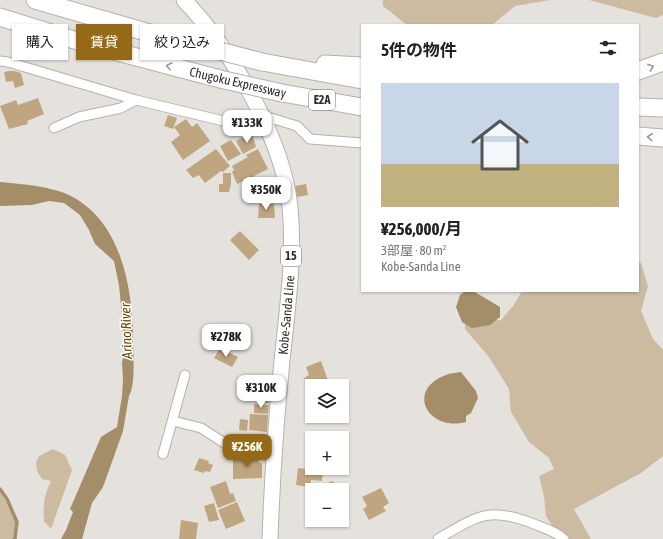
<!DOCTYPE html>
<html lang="ja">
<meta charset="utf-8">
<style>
body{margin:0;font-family:"Asap Condensed","Noto Sans JP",sans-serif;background:#f2f2f2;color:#202124;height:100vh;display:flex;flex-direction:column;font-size:15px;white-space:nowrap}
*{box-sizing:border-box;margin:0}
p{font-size:13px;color:#757577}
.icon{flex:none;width:22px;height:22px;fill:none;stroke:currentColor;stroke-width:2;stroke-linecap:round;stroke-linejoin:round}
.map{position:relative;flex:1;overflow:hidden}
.details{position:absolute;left:361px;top:24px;width:278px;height:268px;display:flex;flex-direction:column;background:#fff;border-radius:0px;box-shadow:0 1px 3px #0004}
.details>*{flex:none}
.guide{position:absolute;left:12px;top:24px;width:289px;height:36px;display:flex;gap:8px}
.buttons{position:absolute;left:305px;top:379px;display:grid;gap:8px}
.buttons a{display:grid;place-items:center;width:44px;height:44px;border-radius:0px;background:#fff;box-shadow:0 1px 3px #0004;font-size:20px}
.price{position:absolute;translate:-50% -34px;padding:0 9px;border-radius:8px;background:#fff;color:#222;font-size:13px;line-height:26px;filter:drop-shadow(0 1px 2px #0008)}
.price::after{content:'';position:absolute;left:50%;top:24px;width:12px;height:9px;margin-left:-6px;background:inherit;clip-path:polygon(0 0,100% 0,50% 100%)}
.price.selected{background:#956916;color:#fff}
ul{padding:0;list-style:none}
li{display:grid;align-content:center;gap:8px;height:212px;padding:0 20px}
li+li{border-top:1px solid #e0e0e0}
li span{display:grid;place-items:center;height:124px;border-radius:0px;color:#555}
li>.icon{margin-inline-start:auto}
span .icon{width:72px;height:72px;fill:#fffc;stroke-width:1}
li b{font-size:17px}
h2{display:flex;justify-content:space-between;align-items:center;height:48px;padding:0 20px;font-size:17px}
.chip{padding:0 14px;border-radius:0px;background:#fff;box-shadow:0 1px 3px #0004;font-size:14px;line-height:36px}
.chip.selected{background:#956916;color:#fff}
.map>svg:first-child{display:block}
</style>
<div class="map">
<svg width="663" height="539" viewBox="0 0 663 539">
<rect width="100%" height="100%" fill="#e5e2dd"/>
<g fill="#ccbaa1">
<polygon points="383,0 550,0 515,6 492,25 407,25 383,6"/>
<polygon points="589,0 663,0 663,15 656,18"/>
<polygon points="638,262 641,263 648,286 641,311 653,339 663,350 663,456 641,473 574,509 591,539 560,539 546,516 544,496 539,476 554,469 549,458 529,442 511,412 509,389 489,357 465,329 465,322 501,320 513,306 522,291 638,291"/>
<path d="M53,449L65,455L72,470L51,529L44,521C43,504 44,496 51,481L42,479C36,470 34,465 39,456Z"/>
<polygon points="0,491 14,516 17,533 12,539 0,539"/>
</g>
<g fill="#a48d69">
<path d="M0,182C22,184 51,186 71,196C121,222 132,286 133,337C133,352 136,384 129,396L123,431L103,487L92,503L82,539H61L66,530L73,512L70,509L101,437L117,427L122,396L123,379L122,363L125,347L119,285L114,261L95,244L89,230L80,215L64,203L49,201L32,205L0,206Z"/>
<polygon points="465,291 473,291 500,307 500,317 490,325 472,328 462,322 456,307 460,295"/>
<path d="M461,372L476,391L478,398L471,413L466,416V422C428,432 405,390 446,375C450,373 456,373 461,372Z"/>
</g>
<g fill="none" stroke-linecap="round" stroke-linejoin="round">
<polyline stroke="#a48d69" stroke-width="3.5" points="0,489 7,499 17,522 15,538 14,539"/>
</g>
<g fill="#bfa681">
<polygon points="9,71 15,71 21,73 24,85 15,88 13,81 6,82 4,72"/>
<polygon points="38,98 44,114 27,121 28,124 9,129 0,106 16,100 18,105"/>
<polygon points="168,115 177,118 173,129 164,126"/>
<polygon points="186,119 192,127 197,123 210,141 183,160 171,142 180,135 174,127"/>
<polygon points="252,133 256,147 243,154 236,141"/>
<polygon points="231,140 241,154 228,161 220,146"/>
<polygon points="216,149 230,166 223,172 221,171 205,183 199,175 193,178 186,170"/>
<polygon points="258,149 268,169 254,176 255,179 247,182 246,180 237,184 232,172 234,170 232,166 248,157 246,155"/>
<polygon points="223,173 231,173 231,184 229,192 219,192 219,184 223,184"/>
<polygon points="271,182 273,194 264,196 261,185"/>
<polygon points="306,184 308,195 297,197 295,186"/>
<polygon points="259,204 274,204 275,218 258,218"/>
<polygon points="240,231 259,250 249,260 230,240"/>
<polygon points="220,348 238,357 232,367 214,358"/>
<polygon points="321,361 330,386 312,386 308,388 304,378 309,375 306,367"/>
<polygon points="261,388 270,388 269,394 260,393"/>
<polygon points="258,394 269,395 268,403 257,402"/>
<polygon points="254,404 269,405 268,414 254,413"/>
<polygon points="250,414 268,415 267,432 249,430"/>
<polygon points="240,419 248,420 247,431 239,430"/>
<polygon points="234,434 241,435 240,441 233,440"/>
<polygon points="258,457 259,463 262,463 262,478 233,479 233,459"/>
<polygon points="199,458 209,461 208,463 213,465 210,472 205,471 204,473 194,470"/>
<polygon points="298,468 323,471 322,481 311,480 310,487 296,485"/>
<polygon points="226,481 230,494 233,493 236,501 218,508 210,487"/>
<polygon points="333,481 336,490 318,490 317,487"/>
<polygon points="381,488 389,503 383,507 386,511 369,520 363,509 367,506 362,497"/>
<polygon points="237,502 245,521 226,529 218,510"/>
<polygon points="214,503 219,520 209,522 204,506"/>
<polygon points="181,520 198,523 196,539 179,539"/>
</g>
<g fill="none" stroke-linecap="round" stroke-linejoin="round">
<g stroke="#b5b2ad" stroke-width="11">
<g id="street">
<polyline points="0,61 8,62 136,100 236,124 261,115 297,126 310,139 362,143"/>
<polyline points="54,128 79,117 121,108 136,100"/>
<polyline points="173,421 201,428 229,446 275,453"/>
<polyline points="163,454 185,375"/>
<path d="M438,539C477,516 489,506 534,524C544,528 555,531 564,539"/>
</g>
</g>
<g stroke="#b5b2ad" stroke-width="17">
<path id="primary" d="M184,0C231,49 283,139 290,207C295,258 287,310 282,361C276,420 272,480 270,539"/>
</g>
<g stroke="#b5b2ad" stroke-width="19">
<g id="highway">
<polyline points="35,0 153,34 201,46"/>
<polyline points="0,17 87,44 220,79"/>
<polyline points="262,62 362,80"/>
<polyline points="325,64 362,66"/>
<polyline points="638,71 663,62"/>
<polyline points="282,93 362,107"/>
<polyline points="638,107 663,108"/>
<polyline points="638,136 663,138"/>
</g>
</g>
<use href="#street" stroke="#fff" stroke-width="9"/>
<use href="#primary" stroke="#fff" stroke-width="15"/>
<use href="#highway" stroke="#fff" stroke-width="17"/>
<g stroke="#b5b2ad" stroke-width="19" stroke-linecap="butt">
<g id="highway-bridge">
<polyline points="201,46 262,62"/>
<polyline points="220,79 282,93"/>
</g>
</g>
<use href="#highway-bridge" stroke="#fff" stroke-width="17"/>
</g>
<defs><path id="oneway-chevron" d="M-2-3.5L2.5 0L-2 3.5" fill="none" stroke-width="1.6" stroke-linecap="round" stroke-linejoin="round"/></defs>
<g stroke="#989696">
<use href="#oneway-chevron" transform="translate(169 66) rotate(-166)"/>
<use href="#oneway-chevron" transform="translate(651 67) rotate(-20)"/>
<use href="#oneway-chevron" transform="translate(650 137) rotate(-177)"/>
</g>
<g text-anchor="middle" stroke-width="3" stroke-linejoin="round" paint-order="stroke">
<g fill="#fff" stroke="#6e6d6c" stroke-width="1">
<rect x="309" y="90" width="26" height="20" rx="3"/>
<rect x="281" y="246" width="20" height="20" rx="3"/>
</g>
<g font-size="12" font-weight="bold" fill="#302e2d">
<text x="322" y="104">E2A</text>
<text x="291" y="260">15</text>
</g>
<g font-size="13" fill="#302e2d" stroke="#fff">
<text transform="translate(238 82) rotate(13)" y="5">Chugoku Expressway</text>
<text transform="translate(286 315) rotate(-85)" y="5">Kobe-Sanda Line</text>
</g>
<g font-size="14" font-style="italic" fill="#664500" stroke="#fff">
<text transform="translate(126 331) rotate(-92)" y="5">Arino River</text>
</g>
</g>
</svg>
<div class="buttons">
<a><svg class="icon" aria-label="layers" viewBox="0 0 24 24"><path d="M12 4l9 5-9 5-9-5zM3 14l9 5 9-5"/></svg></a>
<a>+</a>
<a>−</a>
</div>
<b class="price" style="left:247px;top:144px">¥133K</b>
<b class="price" style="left:266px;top:211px">¥350K</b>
<b class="price" style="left:226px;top:358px">¥278K</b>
<b class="price" style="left:261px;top:409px">¥310K</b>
<b class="price selected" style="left:247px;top:468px">¥256K</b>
<div class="guide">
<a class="chip">購入</a>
<a class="chip selected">賃貸</a>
<a class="chip">絞り込み</a>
</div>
<section class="details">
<h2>5件の物件<svg class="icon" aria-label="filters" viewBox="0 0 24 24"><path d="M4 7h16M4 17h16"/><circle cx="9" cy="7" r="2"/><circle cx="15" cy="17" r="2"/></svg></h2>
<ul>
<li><span style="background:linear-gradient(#c9d6e8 65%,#c2b280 0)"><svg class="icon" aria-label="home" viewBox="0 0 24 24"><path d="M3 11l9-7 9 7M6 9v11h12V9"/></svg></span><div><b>¥256,000/月</b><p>3部屋 · 80 m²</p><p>Kobe-Sanda Line</p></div></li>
</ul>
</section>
</div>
